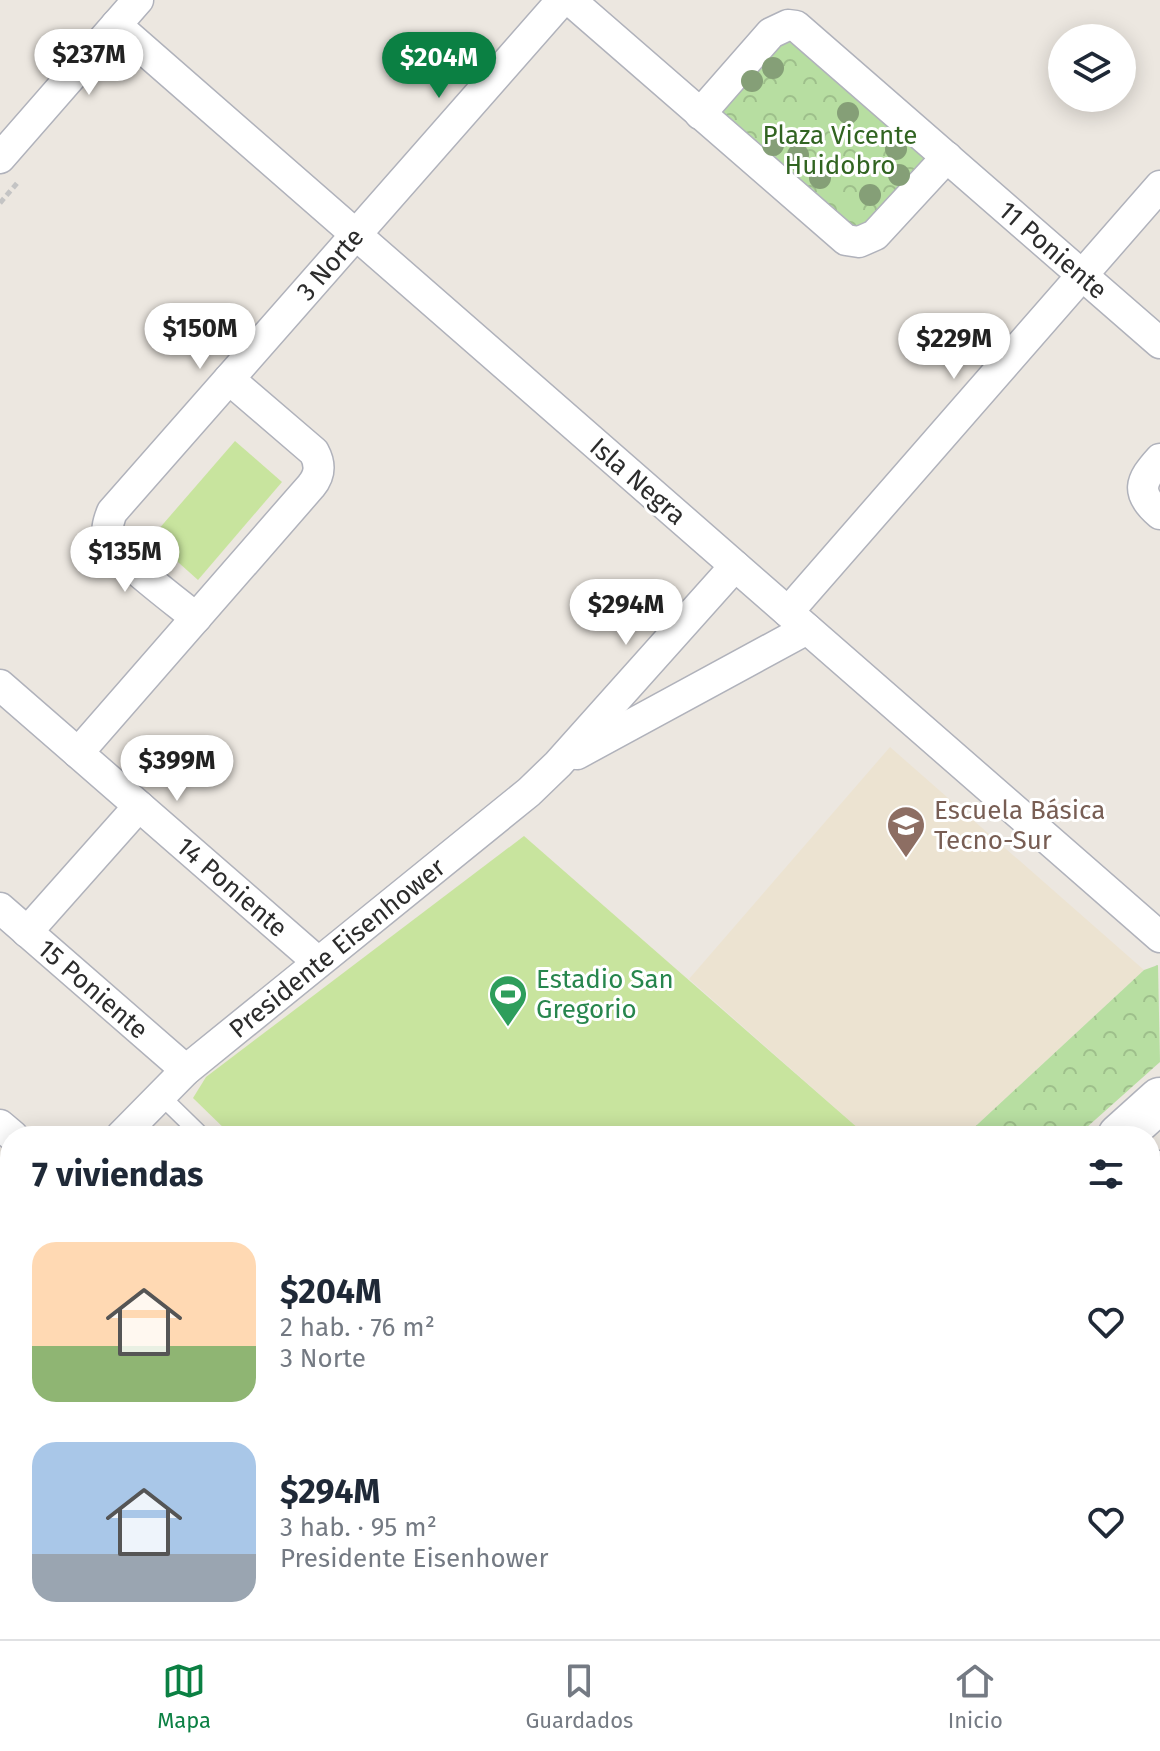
<!DOCTYPE html>
<html lang="es">
<meta charset="utf-8">
<style>
body{margin:0;font-family:"Fira Sans",sans-serif;background:#f6f6f7;color:#1f2937;height:100vh;display:flex;flex-direction:column;font-size:30px;white-space:nowrap}
*{box-sizing:border-box;margin:0}
p{font-size:26px;color:#747a83}
.icon{flex:none;width:44px;height:44px;fill:none;stroke:currentColor;stroke-width:2;stroke-linecap:round;stroke-linejoin:round}
.map{position:relative;flex:1;overflow:hidden}
.details{position:absolute;left:0px;top:1126px;width:1160px;height:514px;display:flex;flex-direction:column;background:#fff;border-radius:32px 32px 0 0;box-shadow:0 4px 20px #0003}
.details>*{flex:none}
.controls{position:absolute;left:1048px;top:24px;display:grid;gap:16px}
.controls a{display:grid;place-items:center;width:88px;height:88px;border-radius:50%;background:#fff;box-shadow:0 4px 20px #0003;font-size:40px}
.price{position:absolute;translate:-50% -68px;padding:0 18px;border-radius:28px;background:#fff;color:#222;font-size:26px;line-height:52px;filter:drop-shadow(0 2px 4px #0008)}
.price::after{content:'';position:absolute;left:50%;top:48px;width:24px;height:18px;margin-left:-12px;background:inherit;clip-path:polygon(0 0,100% 0,50% 100%)}
.price.on{background:#0b8043;color:#fff}
ul{padding:0;list-style:none}
li{display:flex;align-items:center;gap:24px;height:200px;padding:0 32px}
li span{display:grid;place-items:center;flex:none;width:224px;height:160px;border-radius:24px;color:#555}
li>.icon{margin-inline-start:auto}
span .icon{width:96px;height:96px;fill:#fffc;stroke-width:1}
li b{font-size:34px}
h2{display:flex;justify-content:space-between;align-items:center;height:96px;padding:0 32px;font-size:34px}
.dock{display:flex;justify-content:space-around;align-items:center;height:112px;border-top:2px solid #e0e1e3;background:#fff;font-size:22px;color:#747a83}
.dock a{display:grid;justify-items:center;gap:4px}
.dock .on{color:#0b8043}
.map>svg:first-child{display:block}
</style>
<div class="map">
<svg width="1160" height="1639" viewBox="0 0 1160 1639">
<defs>
<pattern id="forest-crowns" width="20" height="18" patternUnits="userSpaceOnUse" patternTransform="scale(2)"><rect width="20" height="18" fill="#b7dea1"/><path d="M2 6a3 3 0 1 1 6 0M12 15a3 3 0 1 1 6 0" fill="none" stroke="#9ebf8b"/></pattern>
<pattern id="building-back-hatch" width="6" height="6" patternUnits="userSpaceOnUse" patternTransform="scale(2)"><rect width="6" height="6" fill="#c5c1bb"/><path d="M-1 5l2 2M0 0l6 6M5-1l2 2" fill="none" stroke="#a9a6a1"/></pattern>
</defs>
<rect width="100%" height="100%" fill="#ece7e0"/>
<polygon fill="#ece3d1" points="890,747 1144,970 965,1136 867,1136 689,979"/>
<g fill="#f2dee0">
<polygon points="10,1319 10,1476 0,1466 0,1330"/>
<polygon points="174,1630 496,1630 486,1639 184,1639"/>
</g>
<g fill="url(#forest-crowns)">
<polygon points="785,34 924,156 922,166 869,227 853,232 723,114 723,100"/>
<polygon points="1158,965 1160,1062 1077,1136 965,1136 1144,970"/>
</g>
<g fill="#c8e49e">
<polygon points="235,441 282,482 198,580 151,538"/>
<polygon points="524,836 867,1136 232,1136 193,1098 206,1077"/>
</g>
<polygon fill="url(#building-back-hatch)" stroke="#c8c2b9" stroke-width="2" points="43,1630 92,1630 102,1639 52,1639"/>
<g fill="none" stroke-linecap="round" stroke-linejoin="round">
<g stroke="#b0b2bb" stroke-width="19">
<polyline id="service" points="160,1095 202,1136"/>
</g>
<g stroke="#b0b2bb" stroke-width="33">
<g id="minor">
<polyline points="570,0 846,240 859,242 875,235 947,157"/>
<polyline points="116,25 1160,937"/>
<polyline points="700,114 771,33 788,25 796,26 1160,343"/>
<polyline points="0,158 138,0"/>
<path d="M1160,459C1140,481 1135,493 1160,514"/>
<polyline points="788,612 1160,186"/>
<path d="M196,618C178,603 119,559 110,542C105,532 108,522 112,512L562,0"/>
<polyline points="0,685 318,962"/>
<path d="M78,753L311,486C320,475 321,465 314,452L229,379"/>
<polyline points="577,754 807,629"/>
<polyline points="0,908 186,1070"/>
<polyline points="27,932 139,806"/>
<polyline points="0,1125 13,1136"/>
<polyline points="121,1136 186,1070 529,792 558,764 735,566"/>
<polyline points="0,1263 10,1252"/>
<polyline points="1150,1450 1160,1458"/>
<polyline points="0,1569 10,1559"/>
<polyline points="950,1630 960,1639"/>
<polyline points="163,1639 171,1630"/>
</g>
</g>
<g stroke="#b0b2bb" stroke-width="47">
<g id="secondary">
<polyline points="1120,1136 1160,1100"/>
<polyline points="1150,1182 1160,1173"/>
<polyline points="558,1639 568,1630"/>
<polyline points="630,1639 640,1630"/>
</g>
</g>
<polyline stroke="#c4c4c4" stroke-width="5" stroke-dasharray="6 4" stroke-linecap="butt" points="0,203 18,182"/>
<use href="#service" stroke="#fff" stroke-width="16"/>
<use href="#minor" stroke="#fff" stroke-width="30"/>
<use href="#secondary" stroke="#fff" stroke-width="44"/>
</g>
<g fill="#859f77">
<circle cx="773" cy="68" r="11"/>
<circle cx="752" cy="81" r="11"/>
<circle cx="848" cy="113" r="11"/>
<circle cx="773" cy="145" r="11"/>
<circle cx="896" cy="149" r="11"/>
<circle cx="798" cy="155" r="11"/>
<circle cx="899" cy="175" r="11"/>
<circle cx="820" cy="178" r="11"/>
<circle cx="870" cy="195" r="11"/>
</g>
<defs>
<g id="school-pin" transform="scale(2)"><path d="M0 17L-7.5 6A9.5 9.5 0 1 1 7.5 6Z" fill="#8d6e63" stroke="#fff"/><path d="M0-5L7-2L0 1L-7-2ZM-4 1L0 2.5L4 1V4Q0 6-4 4Z" fill="#fff"/></g>
<g id="stadium-pin" transform="scale(2)"><path d="M0 17L-7.5 6A9.5 9.5 0 1 1 7.5 6Z" fill="#2e9e5b" stroke="#fff"/><path d="M0-5a6.5 5 0 1 0 0 10a6.5 5 0 1 0 0-10ZM-3.5-1.8h7v3.6h-7Z" fill="#fff"/></g>
</defs>
<g fill-rule="evenodd">
<use href="#school-pin" x="906" y="825"/>
<use href="#stadium-pin" x="508" y="994"/>
</g>
<g text-anchor="middle" stroke-width="6" stroke-linejoin="round" paint-order="stroke">
<g font-size="26" fill="#316421" stroke="#fff">
<text x="840" y="144">Plaza Vicente<tspan x="840" dy="30">Huidobro</tspan></text>
</g>
<g font-size="26" fill="#2c2c2c" stroke="#fff">
<text transform="translate(1053 250) rotate(41)" y="9">11 Poniente</text>
<text transform="translate(330 264) rotate(-49)" y="9">3 Norte</text>
<text transform="translate(638 481) rotate(41)" y="9">Isla Negra</text>
<text transform="translate(232 887) rotate(41)" y="9">14 Poniente</text>
<text transform="translate(337 948) rotate(-39)" y="9">Presidente Eisenhower</text>
<text transform="translate(93 989) rotate(41)" y="9">15 Poniente</text>
</g>
<g font-size="26" fill="#785e54" stroke="#fff" text-anchor="start">
<text x="934" y="819">Escuela Básica<tspan x="934" dy="30">Tecno-Sur</tspan></text>
</g>
<g font-size="26" fill="#27864d" stroke="#fff" text-anchor="start">
<text x="536" y="988">Estadio San<tspan x="536" dy="30">Gregorio</tspan></text>
</g>
</g>
</svg>
<div class="controls">
<a><svg class="icon" aria-label="layers" viewBox="0 0 24 24"><path d="M12 4l9 5-9 5-9-5zM3 14l9 5 9-5"/></svg></a>
</div>
<b class="price" style="left:89px;top:97px">$237M</b>
<b class="price on" style="left:439px;top:100px">$204M</b>
<b class="price" style="left:200px;top:371px">$150M</b>
<b class="price" style="left:954px;top:381px">$229M</b>
<b class="price" style="left:125px;top:594px">$135M</b>
<b class="price" style="left:626px;top:647px">$294M</b>
<b class="price" style="left:177px;top:803px">$399M</b>
<section class="details">
<h2>7 viviendas<svg class="icon" aria-label="filters" viewBox="0 0 24 24"><path d="M4 7h16M4 17h16"/><circle cx="9" cy="7" r="2"/><circle cx="15" cy="17" r="2"/></svg></h2>
<ul>
<li><span style="background:linear-gradient(#ffd9b3 65%,#8fb573 0)"><svg class="icon" aria-label="home" viewBox="0 0 24 24"><path d="M3 11l9-7 9 7M6 9v11h12V9"/></svg></span><div><b>$204M</b><p>2 hab. · 76 m²</p><p>3 Norte</p></div><svg class="icon" aria-label="heart" viewBox="0 0 24 24"><path d="M12 20l-8-8c-3-5 5-10 8-4 3-6 11-1 8 4z"/></svg></li>
<li><span style="background:linear-gradient(#a9c7e8 70%,#9aa5b1 0)"><svg class="icon" aria-label="home" viewBox="0 0 24 24"><path d="M3 11l9-7 9 7M6 9v11h12V9"/></svg></span><div><b>$294M</b><p>3 hab. · 95 m²</p><p>Presidente Eisenhower</p></div><svg class="icon" aria-label="heart" viewBox="0 0 24 24"><path d="M12 20l-8-8c-3-5 5-10 8-4 3-6 11-1 8 4z"/></svg></li>
</ul>
</section>
</div>
<nav class="dock">
<a class="on"><svg class="icon" aria-label="map" viewBox="0 0 24 24"><path d="M3 6l6-2 6 2 6-2v14l-6 2-6-2-6 2zM9 4v14M15 6v14"/></svg>Mapa</a>
<a><svg class="icon" aria-label="saved" viewBox="0 0 24 24"><path d="M7 4h10v16l-5-4-5 4z"/></svg>Guardados</a>
<a><svg class="icon" aria-label="home" viewBox="0 0 24 24"><path d="M3 11l9-7 9 7M6 9v11h12V9"/></svg>Inicio</a>
</nav>
